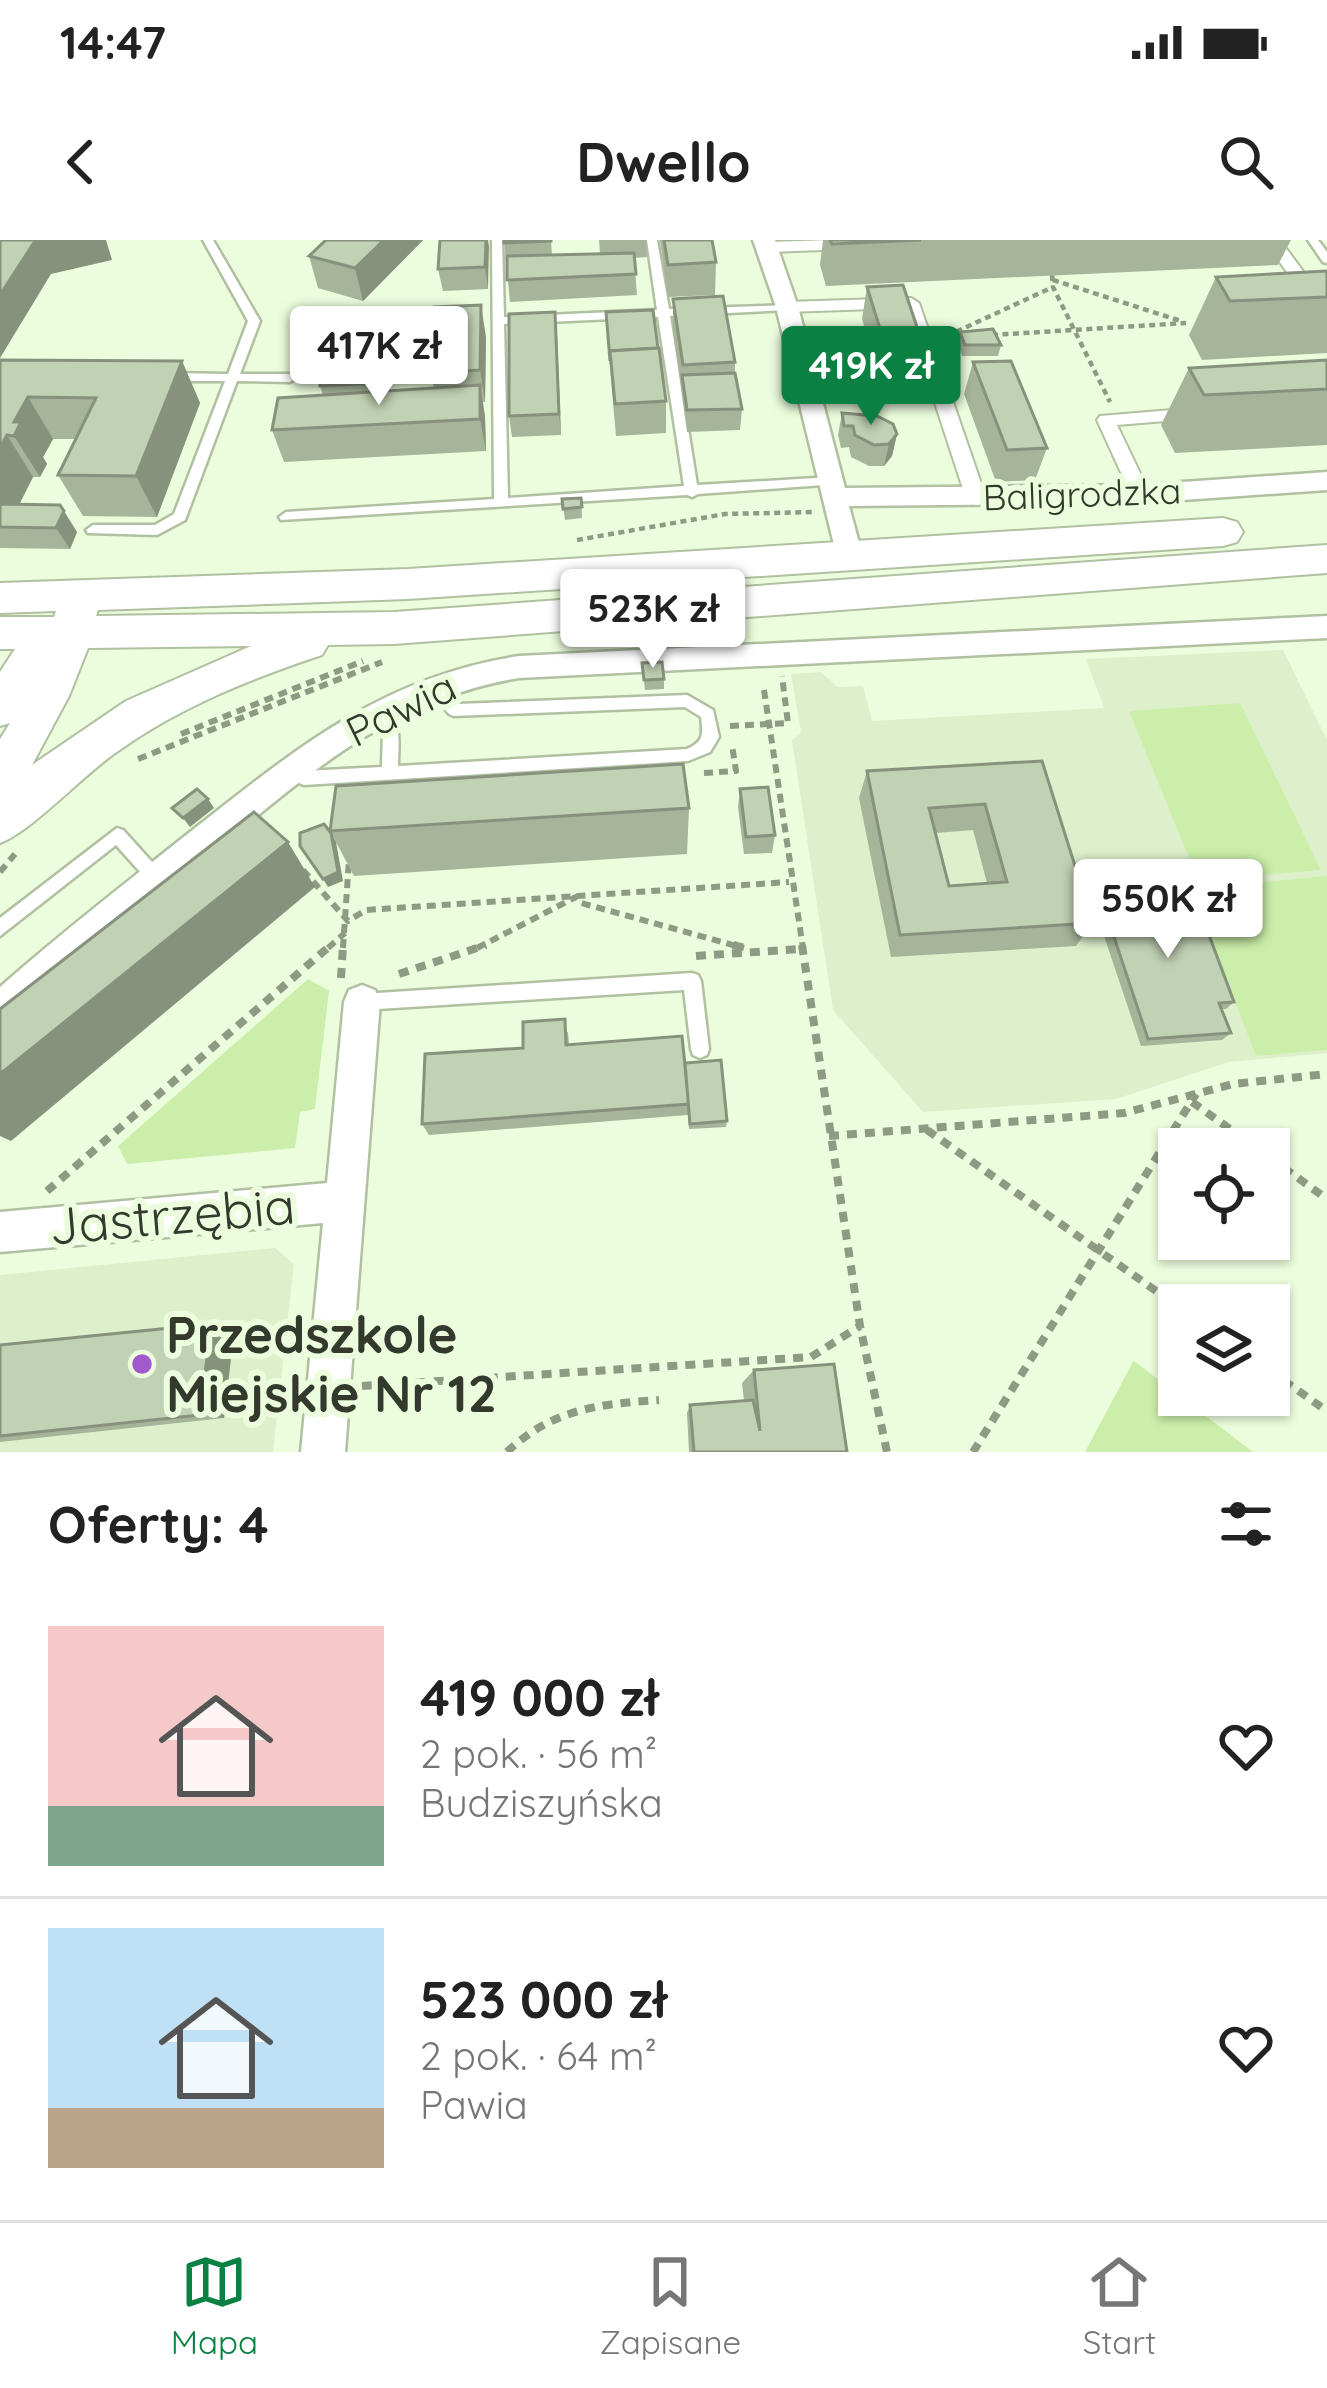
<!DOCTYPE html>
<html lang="pl">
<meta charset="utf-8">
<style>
body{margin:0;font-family:Quicksand,sans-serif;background:#f6f6f6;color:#222;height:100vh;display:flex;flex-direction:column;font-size:45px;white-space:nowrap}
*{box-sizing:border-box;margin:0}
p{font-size:39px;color:#767676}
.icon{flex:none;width:66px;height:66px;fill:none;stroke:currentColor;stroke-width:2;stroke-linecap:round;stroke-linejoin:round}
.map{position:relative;height:1212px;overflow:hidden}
.sheet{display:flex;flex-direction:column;background:#fff;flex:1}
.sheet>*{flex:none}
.tools{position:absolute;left:1158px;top:888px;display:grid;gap:24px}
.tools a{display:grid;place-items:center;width:132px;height:132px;border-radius:0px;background:#fff;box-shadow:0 3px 9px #0004;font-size:60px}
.price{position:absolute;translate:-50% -102px;padding:0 27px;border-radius:12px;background:#fff;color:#222;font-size:39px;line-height:78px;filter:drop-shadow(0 3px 6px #0008)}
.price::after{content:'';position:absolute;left:50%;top:72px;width:36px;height:27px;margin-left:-18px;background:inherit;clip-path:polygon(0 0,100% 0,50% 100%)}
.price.on{background:#0b8043;color:#fff}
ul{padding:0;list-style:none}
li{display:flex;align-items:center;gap:36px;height:300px;padding:0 48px}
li+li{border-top:3px solid #e0e0e0}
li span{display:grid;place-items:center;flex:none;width:336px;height:240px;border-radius:0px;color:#555}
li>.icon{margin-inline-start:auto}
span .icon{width:144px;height:144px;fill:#fffc;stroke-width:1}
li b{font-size:51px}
h2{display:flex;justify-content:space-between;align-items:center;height:144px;padding:0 48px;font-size:51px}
.status{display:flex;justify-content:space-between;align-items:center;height:84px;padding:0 60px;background:#fff;direction:ltr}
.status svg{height:33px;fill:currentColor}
header{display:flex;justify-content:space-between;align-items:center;height:156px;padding:0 48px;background:#fff;font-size:54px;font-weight:800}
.tabs{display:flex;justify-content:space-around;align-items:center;height:168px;border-top:3px solid #e0e0e0;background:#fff;font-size:33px;color:#767676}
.tabs a{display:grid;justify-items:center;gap:6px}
.tabs .on{color:#0b8043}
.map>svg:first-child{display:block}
</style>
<div class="status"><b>14:47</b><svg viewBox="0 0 49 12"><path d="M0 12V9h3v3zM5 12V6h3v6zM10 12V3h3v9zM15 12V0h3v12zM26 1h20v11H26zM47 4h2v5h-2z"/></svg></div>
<header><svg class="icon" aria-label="back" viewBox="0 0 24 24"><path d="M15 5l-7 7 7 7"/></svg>Dwello<svg class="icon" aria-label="search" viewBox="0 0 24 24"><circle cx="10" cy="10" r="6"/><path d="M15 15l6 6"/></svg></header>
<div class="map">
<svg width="1327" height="1212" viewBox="0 0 1327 1212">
<rect width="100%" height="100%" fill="#ecfddd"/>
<g fill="#ddf0cb">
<polygon points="1283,410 1327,500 1327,813 1229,822 1116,859 923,872 833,770 792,500 801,492 791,434 821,432 838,447 863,446 872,481 1104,468 1086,419"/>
<polygon points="275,1008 294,1024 273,1212 0,1212 0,1035"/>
</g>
<g fill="#cbefaa">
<polygon points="1240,463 1321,630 1198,640 1129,471"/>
<polygon points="1327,636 1327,810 1256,816 1192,649"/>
<polygon points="308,739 329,751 315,869 300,872 295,908 127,924 118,906"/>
<polygon points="1134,1120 1134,1121 1253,1212 1085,1212"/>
</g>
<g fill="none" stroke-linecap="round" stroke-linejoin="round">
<g stroke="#b0c0a1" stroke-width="5">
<g id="service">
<polygon points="203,0 213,0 260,81 240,134 290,134 296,138 290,142 237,141 185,280 157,295 88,293 86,290 93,285 155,285 174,274 225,141 171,141 165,137 171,133 228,134 248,81"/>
<path d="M492,0H502L504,77L657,70L647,0H657L669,69L791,65V69L787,70L670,76L697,245L832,237L837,238V244L698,254L692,257L687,255L281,280L279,277L286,272L494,259ZM658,77L684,246L508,258L504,84Z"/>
<polygon points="1308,0 1318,0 1327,12 1327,23 1323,22"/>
<path d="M434,440L439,442L458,464L687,455L713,470L719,497L710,512L688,521L304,545L284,537L282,532L284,527L290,526L305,531L382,527L383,488L371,472L379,466C404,482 398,499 398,526L687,509C704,501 703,495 701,477L685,467L454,476L449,474L429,450L427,446Z"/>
<polygon points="117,588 123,590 162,633 164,638 162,643 156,645 150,643 116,605 0,696 0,678"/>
<polygon points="692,733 698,735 701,741 709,809 707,815 700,818 693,815 691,809 684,750 362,770 356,768 353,762 356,756 362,754"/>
</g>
</g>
<g stroke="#b0c0a1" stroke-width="4">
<g id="pedestrian">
<polygon points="832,0 854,0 859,4 851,9 769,12 761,7 769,2"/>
<polygon points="1264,0 1280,0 1327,64 1327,81 1321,80"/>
<polygon points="911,58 919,63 986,258 983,263 976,265 966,258 904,68 787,72 779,67 787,62"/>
<polygon points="1196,168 1205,174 1202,178 1117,185 1150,254 1140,261 1133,259 1097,180 1100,176"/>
</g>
</g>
<g stroke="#b0c0a1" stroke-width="5">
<g id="minor">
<polygon points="753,0 775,0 798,67 845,248 1140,245 1327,232 1327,250 1140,263 849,266 862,314 858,321 838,321 776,67"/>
<path d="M1327,376V398L519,438C391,459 307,535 211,614C144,669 76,723 13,782L0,787V747C60,694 123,645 185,596C292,512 380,437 519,416Z"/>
<polygon points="362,745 375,750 380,762 345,1212 301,1212 323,983 0,1012 0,972 327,943 344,762 349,750"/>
</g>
</g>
<g stroke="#b0c0a1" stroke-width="4">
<path id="secondary" d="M1223,278L1237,282L1243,292L1237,302L1223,306L408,359L98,370L96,376L394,372L1327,305V333L394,404L328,405L322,415C250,439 180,467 118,511C84,534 31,592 0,603V499L10,483L0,486V432L15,409H0V377H54L56,371L0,373V343L408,329ZM251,406L126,461L32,525L69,456L88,408Z"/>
</g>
<g stroke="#8f9a84" stroke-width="4.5" stroke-dasharray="6 4.5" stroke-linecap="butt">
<polyline points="1052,35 1053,47 1110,162"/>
<polyline points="1053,40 1181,81"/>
<polyline points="992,95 1186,83"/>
<polyline points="947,96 1053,47"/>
<polyline points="577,300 725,274 814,272"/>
</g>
<g stroke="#8f9a84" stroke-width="6" stroke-dasharray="9 6" stroke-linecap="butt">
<polyline points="764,450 803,708"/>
<polyline points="730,486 788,483 782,436"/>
<polyline points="181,494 363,421"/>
<polyline points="138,519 382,422"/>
<polyline points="704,533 736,531 732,505"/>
<polyline points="303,630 348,681 366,670 789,642"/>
<polyline points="0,632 15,614"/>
<polyline points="328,708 345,693"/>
<polyline points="343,708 349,620"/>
<polyline points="477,708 576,657 581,663 744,708"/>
</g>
<g stroke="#8f9a84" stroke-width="8" stroke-dasharray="10 8" stroke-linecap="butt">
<polyline points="733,705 749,709"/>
<polyline points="802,705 860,1086 887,1212"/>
<polyline points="696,716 800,709"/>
<polyline points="399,734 486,705"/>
<polyline points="341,738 343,705"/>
<polyline points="1192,862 1258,909"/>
<polyline points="927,890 1179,1067"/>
<polyline points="829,896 1124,873 1233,844 1327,834"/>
<polyline points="1269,917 1327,959"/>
<polyline points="47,951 331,705"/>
<polyline points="1269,1130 1327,1171"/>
<polyline points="362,1146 811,1117 860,1086"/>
<path d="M507,1212C552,1169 599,1164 659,1160"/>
<polyline points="973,1212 1196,854"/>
</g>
<use href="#service" fill="#fff" fill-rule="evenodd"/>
<use href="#pedestrian" fill="#fff" fill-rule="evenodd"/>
<use href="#minor" fill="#fff" fill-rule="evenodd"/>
<use href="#secondary" fill="#fff" fill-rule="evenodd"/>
</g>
<g fill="#a6b49a" fill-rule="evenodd">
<polygon points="423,0 363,61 318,48 309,16"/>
<polygon points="440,0 488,0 488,49 443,51 438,29"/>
<polygon points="504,0 551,0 552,15 600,14 599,0 646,0 647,17 634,18 637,55 510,62"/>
<polygon points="660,0 712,0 716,22 715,55 668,57"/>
<polygon points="823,0 1291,0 1278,25 826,46 820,25"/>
<polygon points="1327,31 1327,113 1202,120 1189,95 1216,37"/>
<polygon points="867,47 929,123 922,155 885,157 862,79"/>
<polygon points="673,59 735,122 735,133 742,169 740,190 687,192 673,91"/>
<polygon points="555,72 561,195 512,197 509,176"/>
<polygon points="960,92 1001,105 998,116 962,116 958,103"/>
<polygon points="607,94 666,161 666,193 616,196"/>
<polygon points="486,97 485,162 483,162 485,177 486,211 284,222 272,190 323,155 320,146 386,130 384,151 434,148 431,133"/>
<polygon points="0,120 182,121 200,163 157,277 83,276 58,235 76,199 53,199 43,217 47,224 40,237 33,237 19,264 77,292 70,309 0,308"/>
<polygon points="1327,120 1327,205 1175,213 1161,185 1189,128"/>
<polygon points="973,122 1047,208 1035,240 996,242 964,154"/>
<polygon points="842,173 897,194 892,216 884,226 869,226 851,217 849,207 841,208 838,195"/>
<polygon points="581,258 582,278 565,280 562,259"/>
<polygon points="642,423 664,439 664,449 645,450"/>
<path d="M1042,521L1084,654L1234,762L1226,769H1222L1231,793L1222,800L1141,806L1098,678H1092L1093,683L1076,706L891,717L859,558L867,531ZM973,590L987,643L949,646L936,593Z"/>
<polygon points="740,549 775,595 772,613 744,614 738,567"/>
<polygon points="689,568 687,614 354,636 330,591"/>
<polygon points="568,792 569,804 685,823 727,881 726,887 689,889 688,875 429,895 422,884 523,808"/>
<polygon points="211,1084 234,1092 224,1178 0,1202 0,1105"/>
<polygon points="754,1130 847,1212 689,1212 687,1173 690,1165 744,1161 742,1143"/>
</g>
<g fill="#87927d">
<polygon points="41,0 106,0 112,20 51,34 0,118 0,55 35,1"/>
<polygon points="384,0 423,0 363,61 355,28"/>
<polygon points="486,0 488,0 489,7 488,49 485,27"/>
<polygon points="481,65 486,97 485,162 480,130"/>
<polygon points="555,72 557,94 561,195 559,174"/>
<polygon points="381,108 386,130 383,165 378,143"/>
<polygon points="182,121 200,163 157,277 136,236"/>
<polygon points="480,145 485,177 486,211 480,179"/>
<polygon points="28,157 53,199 43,217 47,224 40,237 14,196 14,182"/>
<polygon points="897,194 892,216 884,226 889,204"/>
<polygon points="7,195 33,237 8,287 0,287 0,208"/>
<polygon points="64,271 77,292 70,309 56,288"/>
<polygon points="208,559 214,568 190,587 183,578"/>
<polygon points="331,593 336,602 343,641 328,647 323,639"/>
<polygon points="288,602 315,647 11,901 0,896 0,834"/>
<polygon points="211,1084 234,1092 224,1178 200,1175"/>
</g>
<g fill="#c1d1b3" stroke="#87927d" stroke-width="3" fill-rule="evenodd">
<polygon points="0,0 41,0 35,1 0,55"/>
<polygon points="326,0 384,0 355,28 309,16"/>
<polygon points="440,0 486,0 485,27 438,29"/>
<polygon points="504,0 551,0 551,1 504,3"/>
<polygon points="664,0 712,0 716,22 668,25"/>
<polygon points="830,0 921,0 832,4"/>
<polygon points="634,13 636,34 507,40 507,16"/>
<polygon points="1327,31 1327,57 1230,61 1216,37"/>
<polygon points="903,45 929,123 891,124 867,47"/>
<polygon points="723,56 735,122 683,125 673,59"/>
<polygon points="481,65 480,130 431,133 434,67"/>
<polygon points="653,70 658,108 610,111 610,121 606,72"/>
<polygon points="555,72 559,174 509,176 509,74"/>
<polygon points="993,89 1001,105 965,105 960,92"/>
<polygon points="381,108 378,143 320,146 325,111"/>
<polygon points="659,108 666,161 615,164 610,111"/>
<polygon points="0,120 182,121 136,236 58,235 96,158 28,157 14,182 21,182 14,196 7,195 0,208"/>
<polygon points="1327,120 1327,149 1204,155 1189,128"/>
<polygon points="1011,121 1047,208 1007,210 973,122"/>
<polygon points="735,133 742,169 687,170 682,135"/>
<polygon points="480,145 480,179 272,190 278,158"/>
<polygon points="842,173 877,176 893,184 897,194 889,204 874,205 855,195 853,186 844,186"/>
<polygon points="581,258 582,267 563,269 562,259"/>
<polygon points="0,264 60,265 64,271 56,288 0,287"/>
<polygon points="662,422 664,439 644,440 642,423"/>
<path d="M1042,521L1093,683L900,695L867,531ZM985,564L1007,642L949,646L929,568Z"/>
<polygon points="683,524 689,568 330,591 336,546"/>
<polygon points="768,547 775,595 746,597 740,549"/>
<polygon points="197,549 208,559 183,578 172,568"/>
<polygon points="254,572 288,602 0,834 0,769"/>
<polygon points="324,584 331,593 338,632 323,639 300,606 300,593"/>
<polygon points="1191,647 1234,762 1219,763 1231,793 1148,799 1105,670 1089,670 1084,654"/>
<polygon points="565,779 566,805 682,796 689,864 422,884 425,814 523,808 523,782"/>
<polygon points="721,820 727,881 690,884 685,823"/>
<polygon points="211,1084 200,1175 0,1196 0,1105"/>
<polygon points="834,1124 847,1212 694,1212 690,1165 753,1160 760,1191 754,1130"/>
</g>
<circle fill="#a15ace" stroke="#ecfddd" stroke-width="4.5" cx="142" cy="1124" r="12"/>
<g text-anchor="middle" stroke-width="12" stroke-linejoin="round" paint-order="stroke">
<g font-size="36" fill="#33392d" stroke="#ecfddd">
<text transform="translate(1082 254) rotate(-2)" y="13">Baligrodzka</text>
</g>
<g font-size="42" fill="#33392d" stroke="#ecfddd">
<text transform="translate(401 469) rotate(-26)" y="15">Pawia</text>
</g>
<g font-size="51" fill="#33392d" stroke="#ecfddd">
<text transform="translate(172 976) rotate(-5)" y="18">Jastrzębia</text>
</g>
<g font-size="51" font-weight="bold" fill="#33392d" stroke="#ecfddd" text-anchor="start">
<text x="166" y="1113">Przedszkole<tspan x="166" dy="59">Miejskie Nr 12</tspan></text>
</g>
</g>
</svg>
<div class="tools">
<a><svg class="icon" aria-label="locate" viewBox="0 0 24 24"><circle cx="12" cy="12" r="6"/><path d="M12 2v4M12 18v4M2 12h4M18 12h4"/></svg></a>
<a><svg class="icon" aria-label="layers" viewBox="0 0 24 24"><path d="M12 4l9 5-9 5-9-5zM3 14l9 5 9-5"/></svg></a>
</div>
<b class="price" style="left:379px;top:168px">417K zł</b>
<b class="price on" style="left:871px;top:188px">419K zł</b>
<b class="price" style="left:653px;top:431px">523K zł</b>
<b class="price" style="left:1168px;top:721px">550K zł</b>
</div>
<section class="sheet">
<h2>Oferty: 4<svg class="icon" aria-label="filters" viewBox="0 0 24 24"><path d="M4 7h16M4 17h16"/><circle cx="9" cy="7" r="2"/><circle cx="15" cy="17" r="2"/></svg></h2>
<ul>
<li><span style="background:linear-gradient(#f6c9c9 75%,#7fa58c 0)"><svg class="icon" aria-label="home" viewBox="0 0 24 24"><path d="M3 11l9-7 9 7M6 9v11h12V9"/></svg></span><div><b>419 000 zł</b><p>2 pok. · 56 m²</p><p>Budziszyńska</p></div><svg class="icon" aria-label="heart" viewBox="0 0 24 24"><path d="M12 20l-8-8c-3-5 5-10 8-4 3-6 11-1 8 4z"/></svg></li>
<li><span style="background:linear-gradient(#bfe0f5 75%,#b9a48a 0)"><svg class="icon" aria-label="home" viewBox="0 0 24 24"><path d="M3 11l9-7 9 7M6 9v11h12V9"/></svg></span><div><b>523 000 zł</b><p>2 pok. · 64 m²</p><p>Pawia</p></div><svg class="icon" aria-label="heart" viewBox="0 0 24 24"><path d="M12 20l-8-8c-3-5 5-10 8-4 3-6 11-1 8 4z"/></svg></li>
</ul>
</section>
<nav class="tabs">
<a class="on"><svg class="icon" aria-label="map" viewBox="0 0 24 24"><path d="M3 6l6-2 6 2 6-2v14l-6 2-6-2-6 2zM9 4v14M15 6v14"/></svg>Mapa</a>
<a><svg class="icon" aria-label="saved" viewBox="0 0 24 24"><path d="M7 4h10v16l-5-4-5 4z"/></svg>Zapisane</a>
<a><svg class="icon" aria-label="home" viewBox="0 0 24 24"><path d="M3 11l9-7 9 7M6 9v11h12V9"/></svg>Start</a>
</nav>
